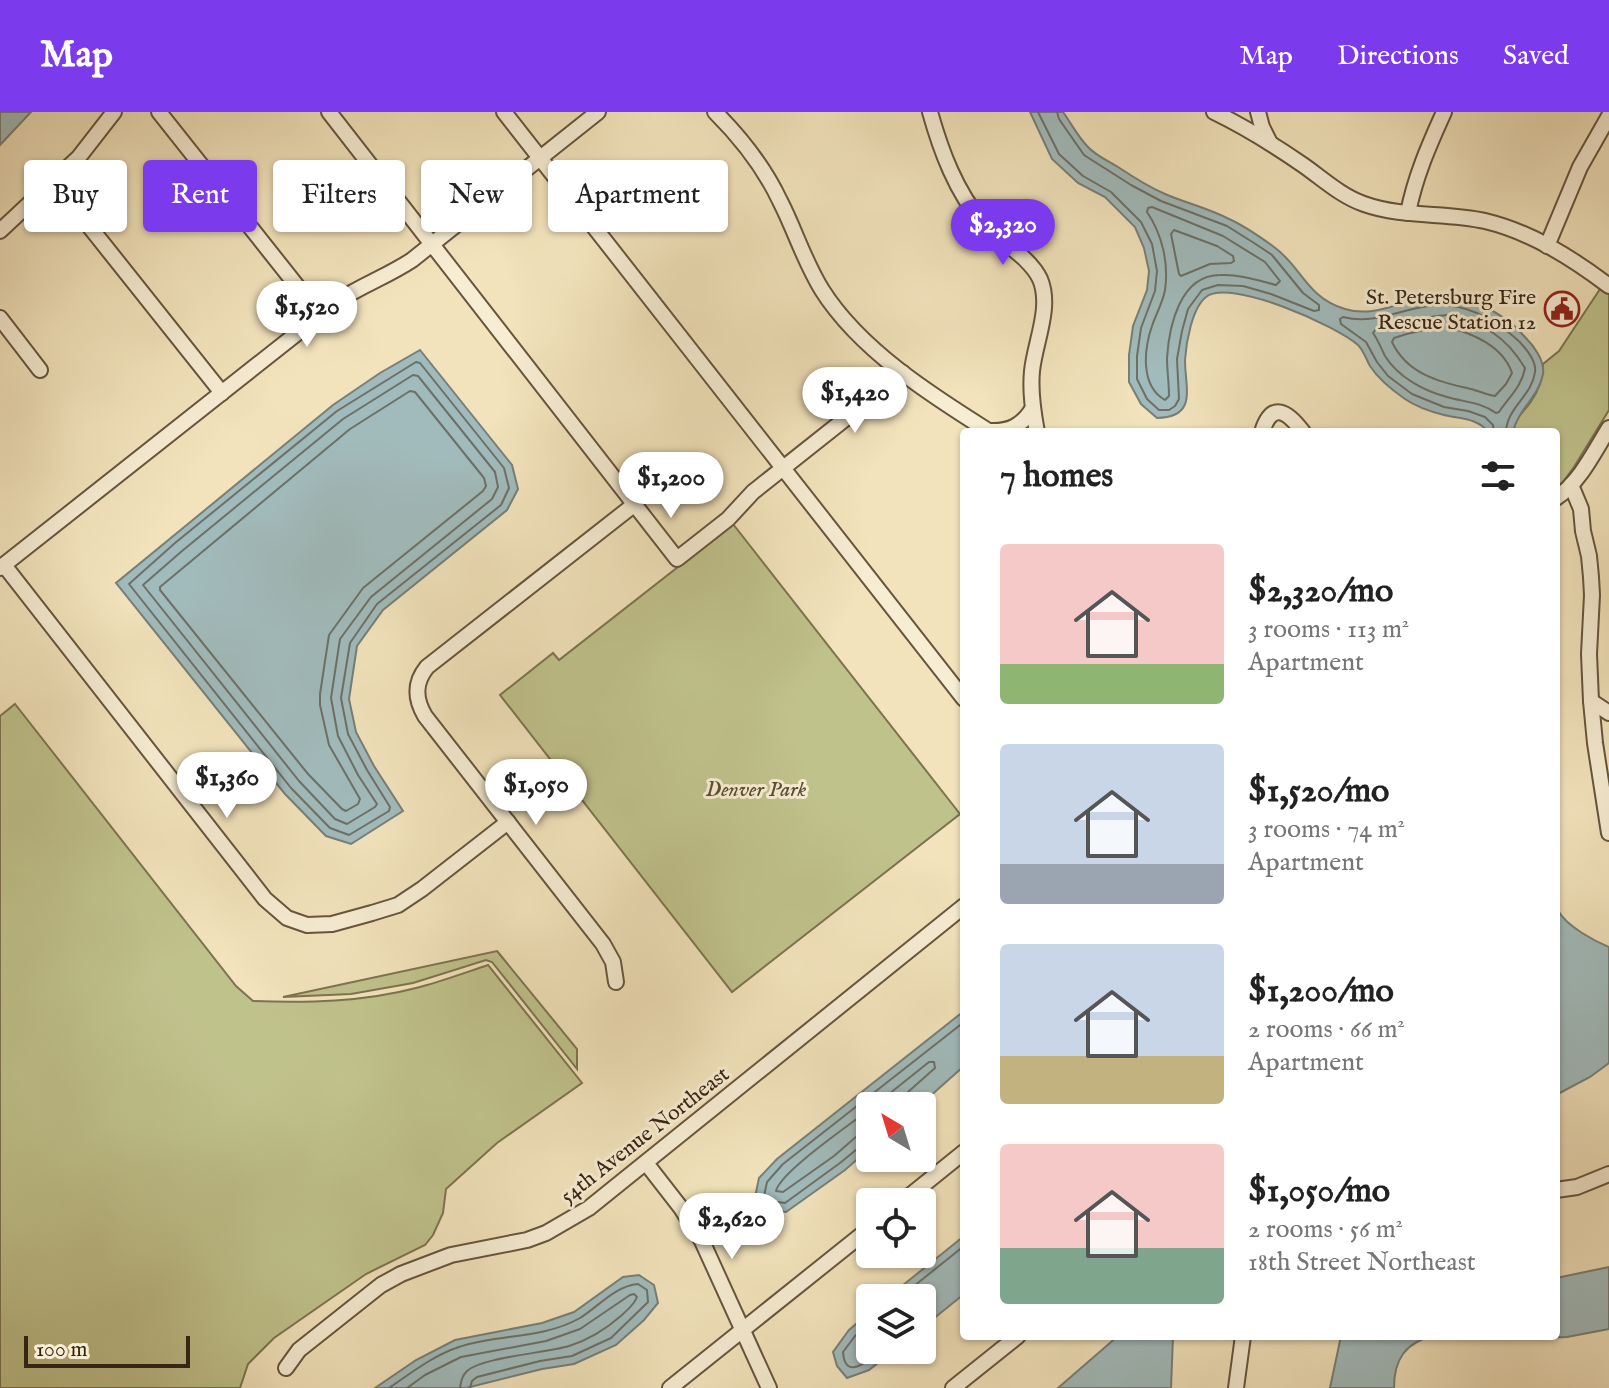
<!DOCTYPE html>
<meta charset="utf-8">
<style>
body{margin:0;font-family:"IM FELL English",serif;background:#f6f6f6;color:#222;height:100vh;display:flex;flex-direction:column;font-size:30px;white-space:nowrap}
*{box-sizing:border-box;margin:0}
p{font-size:26px;color:#767676}
.icon{flex:none;width:44px;height:44px;fill:none;stroke:currentColor;stroke-width:2;stroke-linecap:round;stroke-linejoin:round}
.map{position:relative;flex:1;overflow:hidden}
.side{position:absolute;left:960px;top:316px;width:600px;height:912px;display:flex;flex-direction:column;background:#fff;border-radius:8px;box-shadow:0 2px 6px #0004}
.side>*{flex:none}
.top-card{position:absolute;left:24px;top:48px;width:760px;height:72px;display:flex;gap:16px}
.needle{width:52px;rotate:322deg}
.controls{position:absolute;left:856px;top:980px;display:grid;gap:16px}
.controls a{display:grid;place-items:center;width:80px;height:80px;border-radius:8px;background:#fff;box-shadow:0 2px 6px #0004;font-size:40px}
.scale{position:absolute;left:24px;bottom:20px;width:166px;box-sizing:border-box;padding-left:8px;border:4px solid #372613;border-top:0;font-size:22px;line-height:28px;white-space:nowrap;color:#372613;-webkit-text-stroke:6px #f7edd3;paint-order:stroke}
.price{position:absolute;translate:-50% -68px;padding:0 18px;border-radius:28px;background:#fff;color:#222;font-size:26px;line-height:52px;filter:drop-shadow(0 2px 4px #0008)}
.price::after{content:'';position:absolute;left:50%;top:48px;width:24px;height:18px;margin-left:-12px;background:inherit;clip-path:polygon(0 0,100% 0,50% 100%)}
.price.selected{background:#7c3aed;color:#fff}
ul{padding:0;list-style:none}
li{display:flex;align-items:center;gap:24px;height:200px;padding:0 40px}
li span{display:grid;place-items:center;flex:none;width:224px;height:160px;border-radius:8px;color:#555}
li>.icon{margin-inline-start:auto}
span .icon{width:96px;height:96px;fill:#fffc;stroke-width:1}
li b{font-size:34px}
h2{display:flex;justify-content:space-between;align-items:center;height:96px;padding:0 40px;font-size:34px}
.chip{padding:0 28px;border-radius:8px;background:#fff;box-shadow:0 2px 6px #0004;font-size:28px;line-height:72px}
.chip.selected{background:#7c3aed;color:#fff}
header{display:flex;align-items:center;gap:48px;box-sizing:border-box;height:112px;padding:0 40px;background:#7c3aed;color:#fff}
header strong{font-size:38px}
nav{display:flex;gap:44px;margin-inline-start:auto;font-size:28px}
.map>svg:first-child{display:block}
</style>
<header>
<strong>Map</strong>
<nav><a>Map</a><a>Directions</a><a>Saved</a></nav>
</header>
<div class="map">
<svg width="1609" height="1276" viewBox="0 0 1609 1276">
<rect width="100%" height="100%" fill="#f2e3bc"/>
<filter id="stains"><feTurbulence type="fractalNoise" baseFrequency=".0025" numOctaves="4"/><feColorMatrix values="0 0 0 0 .2 0 0 0 0 .09 0 0 0 0 .02 0 0 0 .5 -.17"/></filter>
<radialGradient id="worn" r=".72"><stop offset=".6" stop-color="#630" stop-opacity="0"/><stop offset="1" stop-color="#630" stop-opacity=".3"/></radialGradient>
<g fill="#c0c28c" stroke="#7c7450" stroke-width="2">
<path d="M1600,177L1609,182V298L1574,355L1560,374L1556,377V320H1513C1516,304 1521,303 1530,291C1538,280 1543,266 1543,252L1559,239Z"/>
<polygon points="733,412 960,702 732,880 500,583 553,541 559,548"/>
<path d="M15,592L236,874L253,889C307,891 363,890 416,876C440,870 464,861 488,853L582,971L497,1031L446,1077L443,1101L433,1123L425,1133L366,1162L274,1226L248,1252L240,1276H0V604Z"/>
<polygon points="497,839 577,937 577,957 492,850 486,848 413,871 351,882 283,885"/>
</g>
<g fill="#a1bbbc" stroke="#777f78" stroke-width="2">
<polygon points="0,0 31,0 0,33"/>
<path d="M1030,0H1063C1071,11 1078,25 1088,35C1095,43 1108,49 1118,55C1133,65 1149,75 1165,82C1186,91 1207,96 1227,106C1243,113 1259,124 1274,135C1302,155 1306,185 1345,197C1374,206 1400,189 1428,186C1463,181 1502,198 1525,225C1534,234 1545,249 1543,262C1539,285 1518,297 1513,320H1488C1478,306 1460,307 1444,303C1432,300 1415,294 1405,287C1392,278 1379,268 1370,254C1366,247 1364,239 1358,233C1337,214 1230,166 1206,185C1192,196 1186,231 1185,248C1185,276 1198,305 1157,306L1141,292L1129,270V243L1133,214L1147,178L1149,159L1144,136L1135,115L1105,85L1078,71L1052,47Z"/>
<polygon points="420,238 512,353 518,377 507,398 383,498 357,534 349,587 356,620 374,654 403,699 351,732 326,724 285,682 116,471 333,293 380,261"/>
<path d="M1556,786C1557,791 1557,795 1559,800C1567,814 1594,829 1609,835V951L1590,965L1556,983Z"/>
<polygon points="964,899 964,954 919,994 870,994 870,1036 845,1058 786,1100 765,1097 755,1085 759,1066 777,1047"/>
<polygon points="964,1124 964,1182 922,1216 922,1186 887,1186"/>
<polygon points="1609,1155 1609,1217 1567,1225 1505,1227 1452,1224 1556,1224 1556,1166"/>
<polygon points="639,1163 654,1173 658,1191 644,1208 616,1233 574,1252 542,1257 466,1276 375,1276 416,1248 455,1228 542,1211 574,1200 623,1165"/>
<polygon points="870,1200 870,1238 894,1238 869,1258 847,1266 837,1254 833,1240 849,1218"/>
<polygon points="1118,1224 1173,1224 1171,1276 1058,1276"/>
<path d="M1341,1224H1434C1405,1230 1394,1248 1394,1276H1330Z"/>
</g>
<g fill="none" stroke-linecap="round" stroke-linejoin="round">
<g stroke="#6c7068" stroke-width="2">
<polyline points="1038,0 1059,42 1083,64 1111,80 1141,110 1152,132 1157,159 1155,179 1141,216 1137,244 1137,267 1147,287 1159,298 1169,298 1175,294 1179,287 1177,247 1182,219 1188,197 1202,178 1218,173 1243,174 1271,182 1314,199 1319,198 1319,193 1303,181 1272,143 1254,131 1227,114 1161,89 1131,73 1084,43 1059,7 1057,0"/>
<path d="M1152,95L1223,124L1265,150L1280,169L1276,173C1257,168 1239,162 1220,163C1180,163 1169,214 1167,246C1167,258 1169,271 1169,284L1165,288C1140,274 1144,237 1152,214C1156,202 1163,190 1165,178C1169,151 1162,122 1147,100L1148,96Z"/>
<polygon points="1174,118 1217,134 1233,144 1234,149 1231,151 1210,152 1181,164 1179,162 1171,122"/>
<path d="M1448,203C1484,212 1505,223 1525,256C1522,274 1509,285 1499,300L1496,301C1481,290 1464,290 1447,285C1424,279 1398,265 1385,244C1381,236 1378,228 1373,221L1376,217C1401,215 1420,204 1448,203Z"/>
<path d="M1447,215C1472,221 1503,234 1512,261L1506,272L1495,284C1487,283 1479,279 1471,277C1439,270 1407,262 1392,230L1394,226C1412,220 1428,216 1447,215Z"/>
<polygon points="416,250 420,251 504,356 509,376 501,393 377,492 350,531 341,586 348,622 367,658 390,695 389,699 349,723 330,716 291,676 129,472 175,431 337,299"/>
<polygon points="413,263 418,264 495,360 498,375 492,387 371,485 340,527 331,586 338,624 358,663 377,692 375,695 347,712 335,707 299,669 143,473 182,439 343,307"/>
<polygon points="410,279 415,280 484,366 486,374 483,379 363,476 329,523 320,582 320,593 329,633 360,687 358,692 346,699 342,697 308,662 160,478 160,475 350,317"/>
<path d="M1494,320L1493,313L1485,305L1468,299L1444,295L1412,282L1388,264L1377,250L1366,230L1341,212L1340,207L1343,205C1373,213 1399,198 1428,194C1460,189 1489,204 1513,224C1522,231 1537,248 1535,260C1532,284 1507,295 1506,320"/>
<polyline points="874,994 929,950 934,950 935,956 908,980 904,987 904,994"/>
<path d="M870,997C851,1012 780,1060 776,1079L783,1080L834,1044L857,1024L870,1021"/>
<polyline points="870,1031 862,1033 840,1051 785,1091 770,1089 764,1084 767,1070 783,1052 964,910"/>
<polyline points="899,1186 964,1134"/>
<path d="M870,1211L855,1224L843,1240C845,1270 869,1248 881,1238"/>
<path d="M389,1276C411,1261 434,1243 459,1235C498,1222 543,1227 580,1206C598,1195 615,1174 638,1172L647,1178L648,1190L611,1226L572,1244L540,1249L477,1265L472,1269L470,1276"/>
<path d="M407,1276L425,1263L461,1245L546,1229L580,1217L630,1183L634,1182L637,1185C634,1193 628,1197 622,1203C606,1217 589,1228 569,1234C547,1241 482,1245 467,1259C462,1264 461,1269 460,1276"/>
</g>
<g stroke="#66553d" stroke-width="18">
<g id="minor">
<polyline points="159,0 320,203"/>
<polyline points="329,0 677,447 728,407 753,380 903,261"/>
<polyline points="504,0 964,587"/>
<path d="M715,0C741,26 764,55 780,89C795,118 804,149 822,178C860,238 931,283 990,320"/>
<path d="M930,0C941,39 956,80 983,111C1000,130 1029,144 1040,167C1052,195 1035,230 1032,259C1030,280 1033,299 1037,320"/>
<path d="M1214,0C1245,15 1274,33 1303,53C1323,67 1341,84 1364,92C1403,106 1446,100 1485,109C1531,120 1572,146 1609,174"/>
<polyline points="1258,0 1262,15 1270,31"/>
<polyline points="54,70 222,281"/>
<path d="M1408,101C1415,65 1429,33 1444,0"/>
<polyline points="0,119 79,45 114,0"/>
<polyline points="1547,134 1580,55 1609,4"/>
<polyline points="0,206 40,258"/>
<path d="M989,319C1009,320 1022,314 1033,296"/>
<path d="M1262,320C1272,288 1288,300 1303,320"/>
<polyline points="1571,373 1581,397 1583,419 1589,444 1591,465 1592,483 1589,542 1591,589 1595,631 1609,721"/>
<path d="M1556,386C1580,370 1594,340 1609,316"/>
<polyline points="4,453 265,787 287,806 307,813 332,812 372,801 398,793 422,777 508,710"/>
<path d="M0,456L338,189C362,173 388,164 412,148L598,0"/>
<polyline points="1591,589 1609,601"/>
<path d="M616,870L613,850L603,832L425,604C415,587 414,571 427,555L635,392"/>
<polyline points="646,1051 681,1096 702,1129 769,1276"/>
<polyline points="1556,1078 1577,1075 1609,1062"/>
<polyline points="902,1090 964,1040"/>
<polyline points="286,1256 299,1238 381,1173 401,1162 451,1143 527,1128 546,1121 589,1096 964,794"/>
<polyline points="670,1276 870,1116"/>
<polyline points="953,1276 1018,1224"/>
<polyline points="1236,1276 1243,1224"/>
</g>
</g>
<use href="#minor" stroke="#f7edd3" stroke-width="14"/>
</g>
<defs>
<g id="civic-ring" transform="scale(1.8)"><circle r="9.5" fill="#f7edd3" stroke="#8f2418" stroke-width="1.5"/><path d="M-.6-6.5H3V-4.5H.6V-3L4-1V1h2V6H-6V1h2V-1L-.6-3ZM-1.2 2.5V6h2.4V2.5Z" fill="#8f2418"/></g>
</defs>
<g fill-rule="evenodd">
<use href="#civic-ring" x="1562" y="197"/>
</g>
<g text-anchor="middle" stroke-width="6" stroke-linejoin="round" paint-order="stroke">
<g font-size="22" fill="#372613" stroke="#f7edd3" text-anchor="end">
<text x="1536" y="192">St. Petersburg Fire<tspan x="1536" dy="25">Rescue Station 12</tspan></text>
</g>
<g font-size="22" font-style="italic" fill="#594d31" stroke="#f7edd3">
<text x="756" y="684">Denver Park</text>
</g>
<g font-size="22" fill="#372613" stroke="#f7edd3">
<text transform="translate(644 1022) rotate(-38)" y="8">54th Avenue Northeast</text>
</g>
</g>
<rect width="100%" height="100%" filter="url(#stains)"/>
<rect width="100%" height="100%" fill="url(#worn)"/>
</svg>
<div class="controls">
<a><svg class="needle" viewBox="-14 -14 28 28"><path d="M0-13l5 13h-10z" fill="#e53935"/><path d="M0 13l5-13h-10z" fill="#767676"/></svg></a>
<a><svg class="icon" aria-label="locate" viewBox="0 0 24 24"><circle cx="12" cy="12" r="6"/><path d="M12 2v4M12 18v4M2 12h4M18 12h4"/></svg></a>
<a><svg class="icon" aria-label="layers" viewBox="0 0 24 24"><path d="M12 4l9 5-9 5-9-5zM3 14l9 5 9-5"/></svg></a>
</div>
<div class="scale">100 m</div>
<b class="price selected" style="left:1003px;top:155px">$2,320</b>
<b class="price" style="left:307px;top:237px">$1,520</b>
<b class="price" style="left:855px;top:323px">$1,420</b>
<b class="price" style="left:671px;top:408px">$1,200</b>
<b class="price" style="left:227px;top:708px">$1,360</b>
<b class="price" style="left:536px;top:715px">$1,050</b>
<b class="price" style="left:732px;top:1149px">$2,620</b>
<div class="top-card">
<a class="chip">Buy</a>
<a class="chip selected">Rent</a>
<a class="chip">Filters</a>
<a class="chip">New</a>
<a class="chip">Apartment</a>
</div>
<section class="side">
<h2>7 homes<svg class="icon" aria-label="filters" viewBox="0 0 24 24"><path d="M4 7h16M4 17h16"/><circle cx="9" cy="7" r="2"/><circle cx="15" cy="17" r="2"/></svg></h2>
<ul>
<li><span style="background:linear-gradient(#f6c9c9 75%,#8fb573 0)"><svg class="icon" aria-label="home" viewBox="0 0 24 24"><path d="M3 11l9-7 9 7M6 9v11h12V9"/></svg></span><div><b>$2,320/mo</b><p>3 rooms · 113 m²</p><p>Apartment</p></div></li>
<li><span style="background:linear-gradient(#c9d6e8 75%,#9aa5b1 0)"><svg class="icon" aria-label="home" viewBox="0 0 24 24"><path d="M3 11l9-7 9 7M6 9v11h12V9"/></svg></span><div><b>$1,520/mo</b><p>3 rooms · 74 m²</p><p>Apartment</p></div></li>
<li><span style="background:linear-gradient(#c9d6e8 70%,#c2b280 0)"><svg class="icon" aria-label="home" viewBox="0 0 24 24"><path d="M3 11l9-7 9 7M6 9v11h12V9"/></svg></span><div><b>$1,200/mo</b><p>2 rooms · 66 m²</p><p>Apartment</p></div></li>
<li><span style="background:linear-gradient(#f6c9c9 65%,#7fa58c 0)"><svg class="icon" aria-label="home" viewBox="0 0 24 24"><path d="M3 11l9-7 9 7M6 9v11h12V9"/></svg></span><div><b>$1,050/mo</b><p>2 rooms · 56 m²</p><p>18th Street Northeast</p></div></li>
</ul>
</section>
</div>
